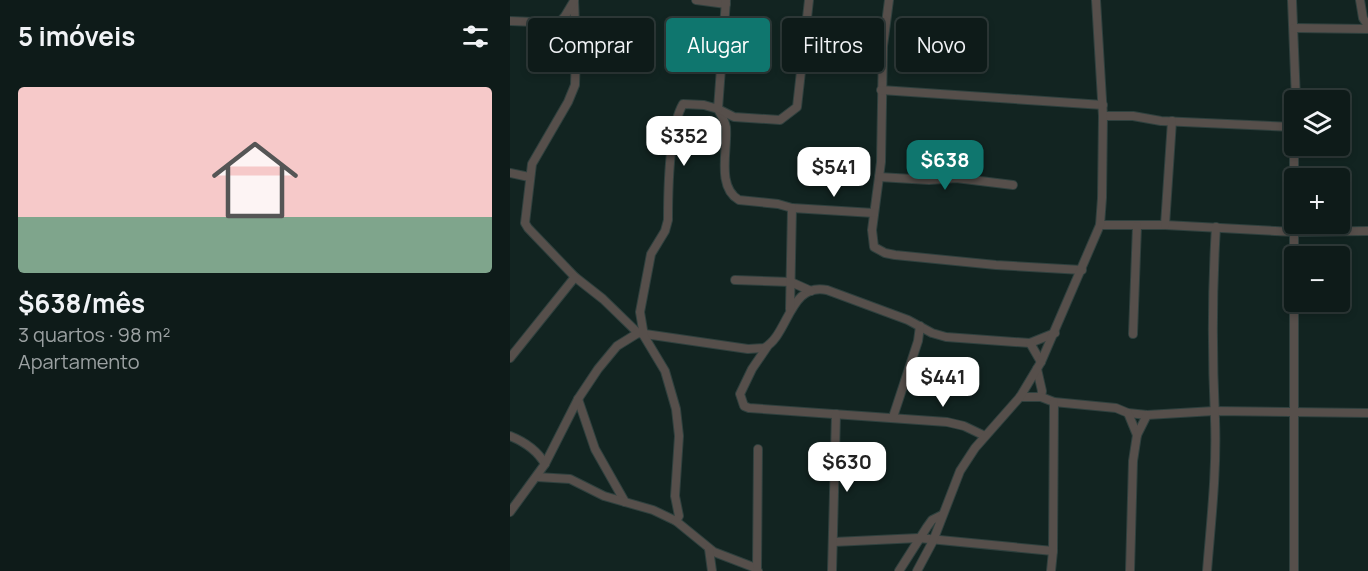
<!DOCTYPE html>
<html lang="pt">
<meta charset="utf-8">
<style>
body{margin:0;font-family:Manrope,sans-serif;background:#172422;color:#f1f3f6;height:100vh;display:flex;flex-direction:column;font-size:22px;white-space:nowrap}
*{box-sizing:border-box;margin:0}
p{font-size:20px;color:#9ba1a2}
.icon{flex:none;width:33px;height:33px;fill:none;stroke:currentColor;stroke-width:2;stroke-linecap:round;stroke-linejoin:round}
.map{position:relative;flex:1;overflow:hidden}
.sheet{display:flex;flex-direction:column;background:#0e1b19;width:510px}
.sheet>*{flex:none}
.guide{position:absolute;left:18px;top:18px;width:570px;height:54px;display:flex;gap:12px}
.controls{position:absolute;left:774px;top:90px;display:grid;gap:12px}
.controls a{display:grid;place-items:center;width:66px;height:66px;border-radius:6px;background:#0e1b19;box-shadow:0 3px 9px #0003,0 0 0 2px #2e3938;font-size:30px}
.price{position:absolute;translate:-50% -51px;padding:0 14px;border-radius:12px;background:#fff;color:#222;font-size:20px;line-height:39px;filter:drop-shadow(0 2px 3px #0008)}
.price::after{content:'';position:absolute;left:50%;top:36px;width:18px;height:14px;margin-left:-9px;background:inherit;clip-path:polygon(0 0,100% 0,50% 100%)}
.price.current{background:#0f766e;color:#fff}
ul{padding:0;list-style:none}
li{display:grid;align-content:center;gap:12px;height:318px;padding:0 18px}
li+li{border-top:2px solid #2e3938}
li span{display:grid;place-items:center;height:186px;border-radius:6px;color:#555}
li>.icon{margin-inline-start:auto}
span .icon{width:108px;height:108px;fill:#fffc;stroke-width:1}
li b{font-size:26px}
h2{display:flex;justify-content:space-between;align-items:center;height:72px;padding:0 18px;font-size:26px}
.chip{padding:0 21px;border-radius:6px;background:#0e1b19;box-shadow:0 3px 9px #0003,0 0 0 2px #2e3938;font-size:21px;line-height:54px}
.chip.current{background:#0f766e;color:#fff}
main{display:flex;flex:1;min-height:0}
.map>svg:first-child{display:block}
</style>
<main>
<section class="sheet">
<h2>5 imóveis<svg class="icon" aria-label="filters" viewBox="0 0 24 24"><path d="M4 7h16M4 17h16"/><circle cx="9" cy="7" r="2"/><circle cx="15" cy="17" r="2"/></svg></h2>
<ul>
<li><span style="background:linear-gradient(#f6c9c9 70%,#7fa58c 0)"><svg class="icon" aria-label="home" viewBox="0 0 24 24"><path d="M3 11l9-7 9 7M6 9v11h12V9"/></svg></span><div><b>$638/mês</b><p>3 quartos · 98 m²</p><p>Apartamento</p></div></li>
</ul>
</section>
<div class="map">
<svg width="858" height="571" viewBox="0 0 858 571">
<rect width="100%" height="100%" fill="#122421"/>
<g fill="none" stroke-linecap="round" stroke-linejoin="round">
<g stroke="#2f403e" stroke-width="10">
<g id="minor">
<path d="M64,0L66,50L65,85L58,102L22,164L15,223L18,228L65,277L93,299L128,333L238,349L254,348C279,335 279,282 317,290L398,320L422,333L436,337L520,343L545,333"/>
<polyline points="186,0 216,4"/>
<polyline points="379,0 373,46 371,162 362,230 364,247 375,253 385,255 486,265 572,270"/>
<polyline points="782,0 786,100"/>
<polyline points="850,0 853,18 858,26"/>
<polyline points="0,21 49,23 55,16 64,1"/>
<polyline points="784,28 858,29"/>
<polyline points="371,90 593,105"/>
<path d="M208,109C211,115 215,121 216,127C218,149 206,187 229,200L268,204L282,208L364,213"/>
<polyline points="208,109 224,117 270,120 287,107 299,0"/>
<polyline points="593,116 623,116 651,121 783,127"/>
<polyline points="0,173 19,177"/>
<polyline points="369,177 419,180 446,178 503,185"/>
<polyline points="590,225 655,225 784,232 858,231"/>
<polyline points="655,225 662,121"/>
<polyline points="225,280 281,282 301,291"/>
<polyline points="280,309 282,208"/>
<polyline points="623,334 627,226"/>
<polyline points="520,343 531,362"/>
<polyline points="257,347 242,369 230,394 234,406 239,408 437,422 454,426 475,436"/>
<polyline points="0,358 65,277"/>
<polyline points="527,369 532,391 531,397"/>
<polyline points="510,397 531,397 544,402 606,408 618,413 637,415 704,411 858,413"/>
<polyline points="68,399 85,449 115,502"/>
<polyline points="618,413 627,435"/>
<polyline points="383,417 408,341 410,326"/>
<path d="M0,436C15,442 27,450 35,464"/>
<polyline points="27,477 60,479 94,496 143,510 166,521 204,552 243,567 248,571"/>
<polyline points="0,512 35,464 68,399 88,369 107,346 128,333"/>
<path d="M166,521L169,516L165,496L169,436L166,409L155,371L134,336L130,312L141,254L155,231L158,220C158,191 159,128 173,104L194,105L208,109L216,0"/>
<polyline points="323,542 409,538 543,551"/>
<polyline points="199,549 202,571"/>
<polyline points="247,569 248,449"/>
<polyline points="322,571 326,414"/>
<polyline points="389,571 417,527 422,520 432,515"/>
<polyline points="407,571 423,541 450,471 465,448 510,397 531,362 590,225 592,198 593,116 586,0"/>
<polyline points="541,571 543,551 544,402"/>
<polyline points="620,571 623,461 627,435 637,415"/>
<path d="M697,571C701,521 707,470 705,419C702,355 702,291 706,227"/>
<polyline points="784,571 784,113"/>
</g>
</g>
<use href="#minor" stroke="#564f4b" stroke-width="8"/>
</g>
</svg>
<div class="controls">
<a><svg class="icon" aria-label="layers" viewBox="0 0 24 24"><path d="M12 4l9 5-9 5-9-5zM3 14l9 5 9-5"/></svg></a>
<a>+</a>
<a>−</a>
</div>
<b class="price" style="left:174px;top:167px">$352</b>
<b class="price current" style="left:435px;top:191px">$638</b>
<b class="price" style="left:324px;top:198px">$541</b>
<b class="price" style="left:433px;top:408px">$441</b>
<b class="price" style="left:337px;top:493px">$630</b>
<div class="guide">
<a class="chip">Comprar</a>
<a class="chip current">Alugar</a>
<a class="chip">Filtros</a>
<a class="chip">Novo</a>
</div>
</div>
</main>
